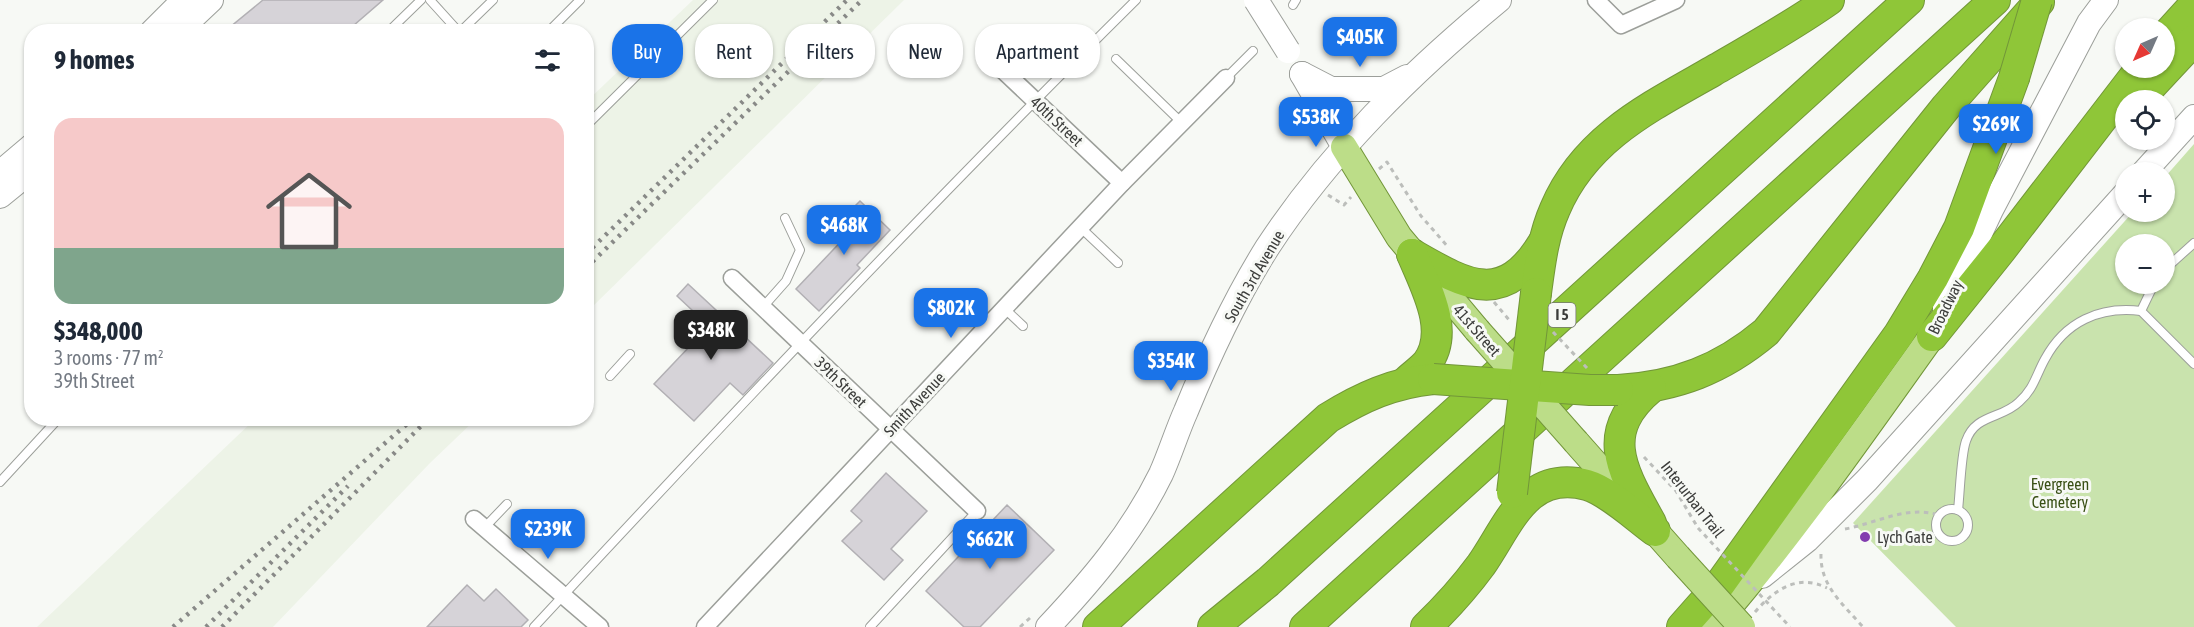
<!DOCTYPE html>
<meta charset="utf-8">
<style>
body{margin:0;font-family:"Asap Condensed",sans-serif;background:#f6f6f7;color:#1f2937;height:100vh;display:flex;flex-direction:column;font-size:22px;white-space:nowrap}
*{box-sizing:border-box;margin:0}
p{font-size:20px;color:#747a83}
.icon{flex:none;width:33px;height:33px;fill:none;stroke:currentColor;stroke-width:2;stroke-linecap:round;stroke-linejoin:round}
.map{position:relative;flex:1;overflow:hidden}
.details{position:absolute;left:24px;top:24px;width:570px;height:402px;display:flex;flex-direction:column;background:#fff;border-radius:24px;box-shadow:0 2px 4px #0004}
.details>*{flex:none}
.hud{position:absolute;left:612px;top:24px;width:570px;height:54px;display:flex;gap:12px}
.needle{width:39px;rotate:225deg}
.tools{position:absolute;left:2115px;top:18px;display:grid;gap:12px}
.tools a{display:grid;place-items:center;width:60px;height:60px;border-radius:50%;background:#fff;box-shadow:0 2px 4px #0004;font-size:30px}
.price{position:absolute;translate:-50% -51px;padding:0 14px;border-radius:12px;background:#1a73e8;color:#fff;font-size:20px;line-height:39px;filter:drop-shadow(0 2px 3px #0008)}
.price::after{content:'';position:absolute;left:50%;top:36px;width:18px;height:14px;margin-left:-9px;background:inherit;clip-path:polygon(0 0,100% 0,50% 100%)}
.price.selected{background:#222;color:#fff}
ul{padding:0;list-style:none}
li{display:grid;align-content:center;gap:12px;height:318px;padding:0 30px}
li+li{border-top:2px solid #e0e1e3}
li span{display:grid;place-items:center;height:186px;border-radius:18px;color:#555}
li>.icon{margin-inline-start:auto}
span .icon{width:108px;height:108px;fill:#fffc;stroke-width:1}
li b{font-size:26px}
h2{display:flex;justify-content:space-between;align-items:center;height:72px;padding:0 30px;font-size:26px}
.pill{padding:0 21px;border-radius:24px;background:#fff;box-shadow:0 2px 4px #0004;font-size:21px;line-height:54px}
.pill.selected{background:#1a73e8;color:#fff}
.map>svg:first-child{display:block}
</style>
<div class="map">
<svg width="2194" height="627" viewBox="0 0 2194 627">
<rect width="100%" height="100%" fill="#f7f9f5"/>
<g fill="#edf3e7">
<polygon points="693,0 904,0 587,312 586,102"/>
<polygon points="255,419 476,419 430,463 273,627 37,627"/>
</g>
<path fill="#c9e3ad" fill-rule="evenodd" d="M2194,144V627H1956L1853,523L2133,212H2164L2165,177ZM2126,244H2164V284H2126Z"/>
<g fill="#d6d3d8" stroke="#b2b0b4" stroke-width="1.5">
<polygon points="263,0 383,0 346,32 224,32"/>
<polygon points="860,201 890,230 857,265 860,268 819,311 796,289 850,232 839,222"/>
<polygon points="688,284 773,363 743,395 730,383 694,421 654,384 709,326 677,296"/>
<polygon points="886,473 927,511 891,549 903,560 884,580 842,541 862,521 851,511"/>
<polygon points="1007,505 1054,550 980,627 964,627 926,591"/>
<polygon points="467,585 484,601 496,589 528,620 521,627 427,627"/>
</g>
<g fill="none" stroke-linecap="round" stroke-linejoin="round">
<g stroke="#9c9f9a" stroke-width="10">
<g id="lane">
<polyline points="430,0 459,32"/>
<polyline points="1293,5 1296,0"/>
<polyline points="388,32 421,0"/>
<polyline points="460,32 493,0"/>
<polyline points="548,32 580,0"/>
<polyline points="1116,59 1182,123"/>
<polyline points="1226,78 1253,51"/>
<polyline points="586,126 713,0"/>
<polyline points="1080,227 1118,263"/>
<polyline points="2164,270 2194,243"/>
<polyline points="2154,284 2141,311 2194,364"/>
<polyline points="763,307 786,281 800,250 785,218"/>
<polyline points="1004,308 1023,326"/>
<polyline points="610,376 630,354"/>
<polyline points="0,482 59,418"/>
<circle cx="1952" cy="525" r="16"/>
<path d="M1958,510C1960,493 1961,454 1966,441C1975,414 2002,419 2019,402C2034,389 2036,375 2045,359C2065,322 2099,306 2141,311"/>
<polyline points="485,527 507,504"/>
<path d="M534,627C731,415 930,204 1136,0"/>
<polyline points="870,627 977,511"/>
</g>
</g>
<g stroke="#9c9f9a" stroke-width="19">
<g id="street">
<polyline points="1596,0 1621,25 1676,0"/>
<polyline points="991,59 1122,183"/>
<polyline points="732,278 977,511"/>
<polyline points="474,519 600,627"/>
<polyline points="705,627 1122,183 1226,78"/>
</g>
</g>
<g stroke="#9c9f9a" stroke-width="26">
<g id="secondary">
<polyline points="152,32 184,0"/>
<polyline points="177,32 211,0"/>
<polyline points="1302,74 1331,89 1384,89 1407,77"/>
<polyline points="1302,74 1344,147"/>
<polyline points="2144,172 2194,117"/>
<polyline points="0,173 32,146"/>
<polyline points="0,196 32,170"/>
<polyline points="1945,308 1991,210 2089,23 2106,0"/>
<polyline points="1762,576 1807,540 1867,480 2126,193"/>
<path d="M1048,627C1092,580 1132,533 1161,474C1170,454 1177,431 1186,411C1209,355 1235,299 1267,248C1329,153 1412,72 1499,0"/>
</g>
</g>
<g stroke="#729639" stroke-width="28">
<g id="primary">
<polyline points="1344,147 1399,237 1477,330"/>
<polyline points="1576,442 1678,557"/>
<path d="M1712,627C1792,535 1861,435 1932,336"/>
</g>
</g>
<g stroke="#729639" stroke-width="32">
<g id="highway">
<polyline points="2164,38 2194,5"/>
<polyline points="2138,100 2194,40"/>
<path d="M1412,254C1466,285 1503,308 1543,243"/>
<path d="M1536,293C1540,264 1543,236 1555,209C1585,138 1650,107 1713,71C1753,48 1792,26 1829,0"/>
<polyline points="1932,336 2001,250 2141,68"/>
<path d="M1406,382C1412,376 1421,370 1427,363C1451,331 1425,286 1412,254"/>
<path d="M1618,390C1676,387 1722,369 1766,332L1946,107L2039,2"/>
<path d="M1651,523C1623,472 1597,433 1651,388"/>
<path d="M1098,627L1328,418C1362,397 1393,383 1433,379"/>
<polyline points="1213,627 1268,582 1909,0"/>
<polyline points="1305,627 1995,0"/>
<path d="M1426,627C1446,608 1464,588 1481,565C1509,525 1526,469 1587,485C1608,491 1637,518 1655,531"/>
<polyline points="1682,627 1720,584 1899,334 1933,278 1959,228 2014,78"/>
</g>
</g>
<g stroke="#bcbebb" stroke-width="3" stroke-dasharray="4.5 4.5" stroke-linecap="butt">
<polyline points="1379,169 1387,162 1421,216 1449,248"/>
<polyline points="1328,195 1344,205 1351,197"/>
<polyline points="1644,457 1676,491 1698,528"/>
<path d="M1845,529C1877,523 1907,505 1939,515"/>
<path d="M1821,554C1820,586 1843,604 1863,627"/>
<path d="M1755,612C1774,590 1798,573 1827,588"/>
<polyline points="1020,627 1030,618"/>
</g>
<use href="#lane" stroke="#fff" stroke-width="8"/>
<use href="#street" stroke="#fff" stroke-width="16"/>
<use href="#secondary" stroke="#fff" stroke-width="24"/>
<use href="#primary" stroke="#bcdd88" stroke-width="26"/>
<use href="#highway" stroke="#8fc638" stroke-width="30"/>
<g stroke="#888987" stroke-width="4.5" stroke-dasharray="3 6" stroke-linecap="butt">
<polyline points="586,254 847,0"/>
<polyline points="586,268 862,0"/>
<polyline points="173,627 414,418"/>
<polyline points="206,627 348,486"/>
<polyline points="222,627 429,418"/>
</g>
<g stroke="#9c9f9a" stroke-width="26" stroke-linecap="butt">
<polyline id="secondary-bridge" points="1256,0 1288,51"/>
</g>
<g stroke="#729639" stroke-width="28" stroke-linecap="butt">
<g id="primary-bridge">
<polyline points="1477,330 1576,442"/>
<polyline points="1678,557 1742,627"/>
</g>
</g>
<g stroke="#729639" stroke-width="32" stroke-linecap="butt">
<g id="highway-bridge">
<polyline points="2014,78 2037,0"/>
<polyline points="1433,379 1590,390 1618,390"/>
<polyline points="1512,493 1536,293"/>
</g>
</g>
<g stroke="#bcbebb" stroke-width="3" stroke-dasharray="4.5 4.5" stroke-linecap="butt">
<polyline points="1494,302 1510,321"/>
<polyline points="1553,332 1587,368"/>
<polyline points="1698,528 1790,627"/>
</g>
<use href="#secondary-bridge" stroke="#fff" stroke-width="24"/>
<use href="#primary-bridge" stroke="#bcdd88" stroke-width="26"/>
<use href="#highway-bridge" stroke="#8fc638" stroke-width="30"/>
</g>
<circle fill="#823caf" stroke="#f7f9f5" stroke-width="2" cx="1865" cy="537" r="6"/>
<g text-anchor="middle" stroke-width="6" stroke-linejoin="round" paint-order="stroke">
<rect fill="#f7f9f5" stroke="#747573" stroke-width="1.5" x="1548.5" y="303" width="27" height="24" rx="4.5"/>
<g font-size="15" font-weight="bold" fill="#3c3d3b">
<text x="1562" y="320">I 5</text>
</g>
<g font-size="16" fill="#3c3d3b" stroke="#f7f9f5">
<text transform="translate(1057 121) rotate(43)" y="6">40th Street</text>
<text transform="translate(1254 276) rotate(-60)" y="6">South 3rd Avenue</text>
<text transform="translate(1945 307) rotate(-64)" y="6">Broadway</text>
<text transform="translate(1477 330) rotate(49)" y="6">41st Street</text>
<text transform="translate(841 382) rotate(44)" y="6">39th Street</text>
<text transform="translate(914 404) rotate(-47)" y="6">Smith Avenue</text>
<text transform="translate(1693 499) rotate(52)" y="6">Interurban Trail</text>
</g>
<g font-size="16" fill="#395015" stroke="#f7f9f5">
<text x="2060" y="490">Evergreen<tspan x="2060" dy="18">Cemetery</tspan></text>
</g>
<g font-size="16" fill="#3c3d3b" stroke="#f7f9f5" text-anchor="start">
<text x="1877" y="543">Lych Gate</text>
</g>
</g>
</svg>
<div class="tools">
<a><svg class="needle" viewBox="-14 -14 28 28"><path d="M0-13l5 13h-10z" fill="#e53935"/><path d="M0 13l5-13h-10z" fill="#747a83"/></svg></a>
<a><svg class="icon" aria-label="locate" viewBox="0 0 24 24"><circle cx="12" cy="12" r="6"/><path d="M12 2v4M12 18v4M2 12h4M18 12h4"/></svg></a>
<a>+</a>
<a>−</a>
</div>
<b class="price" style="left:1360px;top:68px">$405K</b>
<b class="price" style="left:1316px;top:148px">$538K</b>
<b class="price" style="left:1996px;top:155px">$269K</b>
<b class="price" style="left:844px;top:256px">$468K</b>
<b class="price" style="left:951px;top:339px">$802K</b>
<b class="price selected" style="left:711px;top:361px">$348K</b>
<b class="price" style="left:1171px;top:392px">$354K</b>
<b class="price" style="left:548px;top:560px">$239K</b>
<b class="price" style="left:990px;top:570px">$662K</b>
<div class="hud">
<a class="pill selected">Buy</a>
<a class="pill">Rent</a>
<a class="pill">Filters</a>
<a class="pill">New</a>
<a class="pill">Apartment</a>
</div>
<section class="details">
<h2>9 homes<svg class="icon" aria-label="filters" viewBox="0 0 24 24"><path d="M4 7h16M4 17h16"/><circle cx="9" cy="7" r="2"/><circle cx="15" cy="17" r="2"/></svg></h2>
<ul>
<li><span style="background:linear-gradient(#f6c9c9 70%,#7fa58c 0)"><svg class="icon" aria-label="home" viewBox="0 0 24 24"><path d="M3 11l9-7 9 7M6 9v11h12V9"/></svg></span><div><b>$348,000</b><p>3 rooms · 77 m²</p><p>39th Street</p></div></li>
</ul>
</section>
</div>
